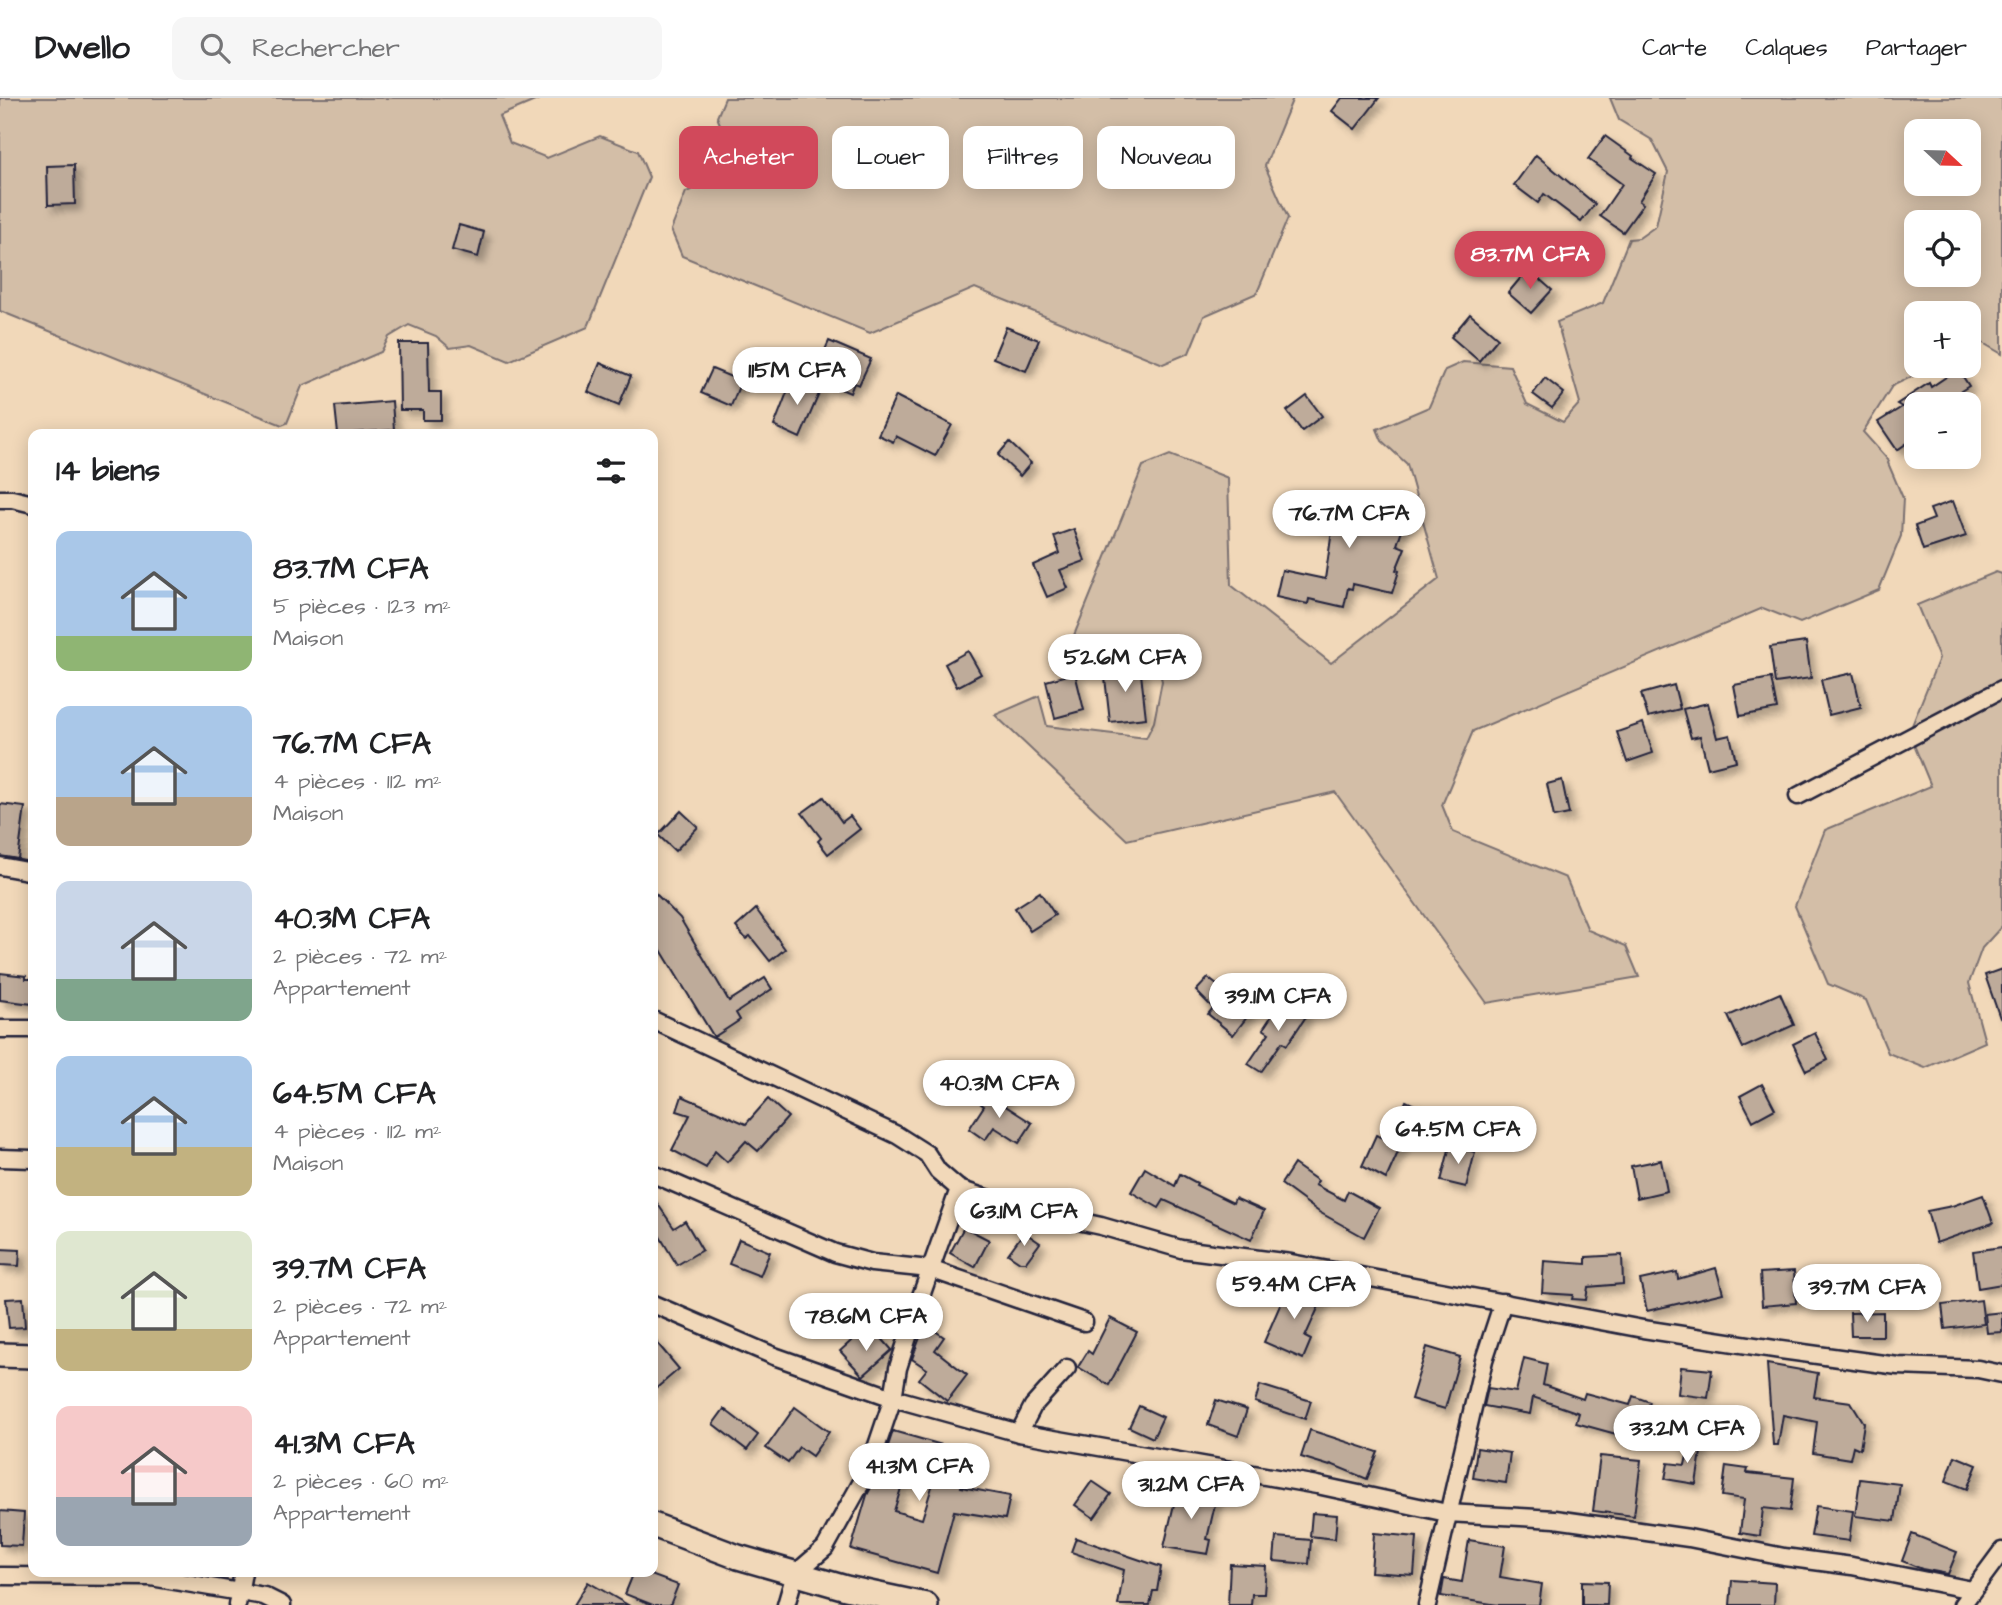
<!DOCTYPE html>
<html lang="fr">
<meta charset="utf-8">
<style>
body{margin:0;font-family:"Architects Daughter",sans-serif;background:#f6f6f6;color:#202124;height:100vh;display:flex;flex-direction:column;font-size:26px;white-space:nowrap}
*{box-sizing:border-box;margin:0}
p{font-size:23px;color:#757577}
.icon{flex:none;width:38px;height:38px;fill:none;stroke:currentColor;stroke-width:2;stroke-linecap:round;stroke-linejoin:round}
.map{position:relative;flex:1;overflow:hidden}
.panel{position:absolute;left:28px;top:331px;width:630px;height:1148px;display:flex;flex-direction:column;background:#fff;border-radius:14px;box-shadow:0 4px 18px #0003}
.panel>*{flex:none}
.top-card{position:absolute;left:679px;top:28px;width:665px;height:63px;display:flex;gap:14px}
.needle{width:46px;rotate:112deg}
.tools{position:absolute;left:1904px;top:21px;display:grid;gap:14px}
.tools a{display:grid;place-items:center;width:77px;height:77px;border-radius:14px;background:#fff;box-shadow:0 4px 18px #0003;font-size:35px}
.price{position:absolute;translate:-50% -60px;padding:0 16px;border-radius:24px;background:#fff;color:#222;font-size:23px;line-height:46px;filter:drop-shadow(0 2px 4px #0008)}
.price::after{content:'';position:absolute;left:50%;top:42px;width:21px;height:16px;margin-left:-10px;background:inherit;clip-path:polygon(0 0,100% 0,50% 100%)}
.price.selected{background:#d1495b;color:#fff}
ul{padding:0;list-style:none}
li{display:flex;align-items:center;gap:21px;height:175px;padding:0 28px}
li span{display:grid;place-items:center;flex:none;width:196px;height:140px;border-radius:14px;color:#555}
li>.icon{margin-inline-start:auto}
span .icon{width:84px;height:84px;fill:#fffc;stroke-width:1}
li b{font-size:30px}
h2{display:flex;justify-content:space-between;align-items:center;height:84px;padding:0 28px;font-size:30px}
.tag{padding:0 24px;border-radius:14px;background:#fff;box-shadow:0 4px 18px #0003;font-size:24px;line-height:63px}
.tag.selected{background:#d1495b;color:#fff}
header{display:flex;align-items:center;gap:42px;box-sizing:border-box;height:98px;padding:0 35px;background:#fff;border-bottom:2px solid #e0e0e0}
header strong{font-size:33px}
nav{display:flex;gap:38px;margin-inline-start:auto;font-size:24px}
.search{width:490px;height:63px;background:#f6f6f6;display:flex;align-items:center;gap:18px;box-sizing:border-box;padding:0 24px;border-radius:14px;color:#757577;font-size:26px}
.map>svg:first-child{display:block}
</style>
<header>
<strong>Dwello</strong>
<div class="search"><svg class="icon" aria-label="search" viewBox="0 0 24 24"><circle cx="10" cy="10" r="6"/><path d="M15 15l6 6"/></svg>Rechercher</div>
<nav><a>Carte</a><a>Calques</a><a>Partager</a></nav>
</header>
<div class="map">
<svg width="2002" height="1507" viewBox="0 0 2002 1507">
<defs>
<filter id="shadow"><feDropShadow dx="6" dy="6" stdDeviation="3.5" flood-color="#0004"/></filter>
</defs>
<rect width="100%" height="100%" fill="#f1d8b9"/>
<filter id="ink" filterUnits="userSpaceOnUse"><feTurbulence type="fractalNoise" baseFrequency=".0143" numOctaves="2"/><feDisplacementMap in="SourceGraphic" scale="14" xChannelSelector="R" yChannelSelector="G"/><feConvolveMatrix kernelMatrix="1 2 1 2 8 2 1 2 1" color-interpolation-filters="sRGB"/></filter>
<g filter="url(#ink)">
<g fill="#d3bea7" stroke="#7a7071" stroke-width="2" fill-rule="evenodd">
<polygon points="0,0 542,0 499,18 510,45 547,60 600,38 638,53 649,79 588,229 509,263 471,247 450,250 436,238 409,227 389,239 381,254 302,288 287,325 282,327 0,213"/>
<polygon points="725,0 1293,0 1265,68 1288,120 1257,195 1204,218 1189,255 1163,266 975,190 870,235 682,158 671,132 686,94 739,72 717,19"/>
<path d="M1610,0H2002V256L1983,245L1969,251V215H1916V268H1934L1892,288L1863,334L1889,363L1888,365L1903,400L1901,438L1879,492L1800,525L1763,510L1473,633L1442,707L1453,734L1566,780L1588,832L1626,848L1639,879L1487,905L1335,694L1127,742L995,617L1039,598L1047,628L1146,640L1154,624L1162,583L1151,540L1066,557L1143,368L1170,357L1228,380L1231,487L1331,565L1439,481L1407,366L1382,343L1377,331L1429,309L1445,272L1463,264L1510,268L1527,306L1563,324L1580,305L1557,224L1603,205L1629,141L1639,140L1656,128L1668,74L1652,42L1619,22ZM1916,33H1969V86H1916ZM1916,124H1969V177H1916Z"/>
<polygon points="1996,474 2002,476 2002,828 1982,850 1969,885 1985,944 1925,970 1888,955 1866,902 1828,886 1795,808 1825,732 1931,688 1909,635 1939,560 1917,507"/>
</g>
<g fill="#beab9a" stroke="#22223b" stroke-width="2" fill-rule="evenodd" filter="url(#shadow)">
<polygon points="1342,0 1379,0 1355,31 1332,13"/>
<polygon points="1605,38 1633,58 1632,60 1656,76 1639,103 1643,106 1623,134 1600,118 1622,86 1588,61"/>
<polygon points="1536,57 1595,106 1581,124 1544,96 1538,105 1514,87"/>
<polygon points="74,67 75,106 48,107 47,68"/>
<polygon points="459,127 484,134 478,159 452,152"/>
<polygon points="1528,171 1552,192 1531,215 1508,195"/>
<polygon points="1470,216 1498,240 1479,263 1451,239"/>
<polygon points="1006,229 1039,242 1026,273 993,260"/>
<polygon points="829,243 871,261 859,287 854,285 850,295 813,279"/>
<polygon points="399,245 428,245 429,294 441,294 441,322 423,322 423,312 400,312"/>
<polygon points="600,265 631,278 619,307 588,294"/>
<polygon points="712,271 741,283 731,308 701,295"/>
<polygon points="1958,271 1969,288 1940,306 1916,306 1916,339 1897,352 1878,324 1902,309 1897,306 1929,285 1931,289"/>
<polygon points="793,279 821,291 800,340 774,328"/>
<polygon points="1545,280 1564,295 1552,310 1533,296"/>
<polygon points="896,298 952,327 935,358 896,338 893,344 878,337"/>
<polygon points="1307,298 1322,318 1302,333 1287,313"/>
<polygon points="392,303 394,332 338,336 335,308"/>
<polygon points="1009,344 1031,365 1020,378 998,357"/>
<polygon points="1305,394 1336,403 1337,399 1377,412 1379,404 1408,413 1397,447 1405,450 1396,472 1399,473 1392,495 1353,486 1352,491 1348,490 1344,509 1309,501 1308,506 1276,499 1282,472 1325,481 1332,433 1297,421"/>
<polygon points="1953,403 1966,438 1923,452 1915,428 1934,421 1930,411"/>
<polygon points="1074,431 1085,463 1060,472 1068,490 1047,499 1033,467 1060,455 1054,438"/>
<polygon points="1806,544 1811,580 1775,585 1770,549"/>
<polygon points="968,553 981,576 957,589 945,566"/>
<polygon points="1140,567 1146,620 1110,624 1104,571"/>
<polygon points="1075,575 1084,612 1055,620 1046,583"/>
<polygon points="1853,575 1861,609 1829,617 1821,582"/>
<polygon points="1771,580 1777,611 1740,618 1734,587"/>
<polygon points="1674,587 1680,611 1648,619 1641,596"/>
<polygon points="1708,605 1717,640 1730,637 1736,663 1708,670 1700,638 1691,640 1683,611"/>
<polygon points="1643,625 1653,655 1627,664 1617,634"/>
<polygon points="1562,682 1569,716 1554,719 1547,686"/>
<polygon points="824,699 842,724 850,718 860,731 828,756 818,743 821,740 802,715"/>
<polygon points="0,706 25,709 18,761 0,758"/>
<polygon points="681,713 698,729 675,753 658,737"/>
<polygon points="653,793 680,820 729,903 765,880 772,891 736,915 740,922 714,939 653,839"/>
<polygon points="1040,794 1055,817 1030,833 1015,810"/>
<polygon points="756,811 785,851 770,863 750,838 746,841 736,829"/>
<polygon points="2002,871 2002,919 2000,920 1985,877"/>
<polygon points="0,875 26,878 26,881 33,881 33,906 0,902"/>
<polygon points="1208,880 1251,914 1233,937 1208,916 1213,910 1196,893"/>
<polygon points="1780,895 1794,927 1743,950 1728,918"/>
<polygon points="1283,901 1307,917 1287,947 1282,944 1261,974 1248,966 1269,935 1263,931"/>
<polygon points="1815,935 1828,962 1806,973 1793,946"/>
<polygon points="1762,986 1775,1011 1753,1023 1740,998"/>
<polygon points="989,993 1007,1003 1004,1007 1032,1025 1019,1045 994,1029 985,1042 969,1031 984,1008 981,1006"/>
<polygon points="682,998 746,1026 768,1001 788,1019 758,1053 746,1043 727,1064 715,1053 706,1070 672,1052 690,1017 677,1013"/>
<polygon points="1406,1003 1425,1012 1415,1035 1408,1032 1386,1081 1362,1068 1376,1037 1389,1042"/>
<polygon points="1450,1048 1475,1054 1466,1089 1441,1083"/>
<polygon points="1661,1062 1667,1093 1637,1100 1631,1068"/>
<polygon points="1294,1066 1318,1083 1315,1087 1344,1102 1348,1093 1379,1110 1364,1139 1319,1114 1281,1086"/>
<polygon points="1145,1070 1175,1088 1180,1076 1197,1085 1196,1087 1233,1105 1235,1100 1264,1113 1251,1142 1164,1102 1159,1110 1131,1094"/>
<polygon points="1983,1097 1993,1125 1936,1145 1927,1113 1952,1108"/>
<polygon points="653,1099 674,1130 685,1123 702,1152 677,1167 653,1127"/>
<polygon points="964,1129 989,1142 975,1169 950,1155"/>
<polygon points="1024,1134 1040,1145 1026,1164 1020,1164 1008,1156"/>
<polygon points="739,1141 770,1154 760,1178 729,1166"/>
<polygon points="2002,1149 2002,1186 1978,1190 1973,1153"/>
<polygon points="0,1151 20,1152 19,1168 0,1167"/>
<polygon points="1622,1157 1623,1186 1588,1189 1586,1202 1572,1201 1573,1197 1542,1195 1544,1163 1586,1166 1586,1159"/>
<polygon points="1716,1170 1723,1195 1647,1213 1640,1182 1677,1174 1678,1181"/>
<polygon points="1794,1173 1796,1205 1762,1208 1760,1175"/>
<polygon points="1290,1184 1323,1199 1305,1239 1311,1242 1303,1261 1264,1244"/>
<polygon points="23,1200 25,1229 9,1230 6,1201"/>
<polygon points="1981,1202 1984,1226 1945,1231 1942,1207"/>
<polygon points="1883,1214 1883,1238 1851,1238 1850,1215"/>
<polygon points="2002,1214 2002,1234 1987,1235 1985,1216"/>
<polygon points="1110,1220 1137,1234 1109,1287 1078,1269 1088,1253 1092,1256"/>
<polygon points="925,1226 944,1239 935,1252 967,1277 947,1303 919,1281 927,1271 912,1261"/>
<polygon points="877,1235 892,1252 863,1278 840,1253 859,1236 866,1244"/>
<polygon points="653,1240 679,1271 653,1293"/>
<polygon points="1427,1249 1460,1259 1445,1311 1411,1301"/>
<polygon points="1524,1260 1547,1266 1543,1287 1583,1301 1585,1295 1630,1307 1633,1298 1650,1304 1645,1320 1649,1322 1645,1336 1628,1336 1627,1339 1576,1325 1579,1315 1533,1299 1530,1316 1484,1308 1488,1290 1516,1294"/>
<polygon points="1767,1266 1818,1275 1814,1299 1851,1304 1864,1325 1860,1351 1853,1348 1850,1361 1813,1355 1817,1324 1783,1317 1778,1347 1773,1347"/>
<polygon points="1681,1269 1712,1272 1708,1300 1678,1296"/>
<polygon points="1260,1287 1311,1303 1305,1321 1255,1304"/>
<polygon points="1216,1302 1247,1312 1238,1338 1208,1327"/>
<polygon points="1139,1308 1163,1319 1153,1340 1129,1329"/>
<polygon points="795,1309 829,1334 812,1358 799,1349 788,1365 766,1350"/>
<polygon points="724,1311 758,1337 747,1352 713,1326"/>
<polygon points="1733,1318 1755,1319 1753,1342 1730,1341"/>
<polygon points="1310,1332 1378,1354 1367,1381 1331,1366 1330,1368 1301,1359"/>
<path d="M893,1333L970,1355L961,1389L1010,1398L1005,1421L954,1413L937,1475L851,1451L867,1397L879,1375ZM910,1361L938,1369L922,1421L894,1413Z"/>
<polygon points="1691,1339 1703,1341 1696,1386 1665,1381 1668,1365 1685,1367"/>
<polygon points="1477,1350 1510,1355 1506,1385 1473,1380"/>
<polygon points="1600,1358 1641,1362 1634,1418 1593,1413"/>
<polygon points="1955,1358 1977,1367 1967,1391 1946,1383"/>
<polygon points="1726,1368 1748,1371 1747,1375 1794,1380 1790,1413 1763,1410 1760,1438 1740,1435 1744,1401 1722,1398"/>
<polygon points="1860,1381 1900,1386 1895,1423 1855,1418"/>
<polygon points="1092,1383 1111,1396 1094,1420 1075,1407"/>
<polygon points="1178,1389 1217,1398 1207,1441 1211,1442 1208,1456 1164,1449"/>
<polygon points="1816,1408 1853,1413 1849,1443 1811,1438"/>
<polygon points="0,1413 24,1415 22,1448 0,1447"/>
<polygon points="1312,1415 1337,1417 1335,1441 1310,1438"/>
<polygon points="1374,1435 1417,1439 1414,1477 1371,1474"/>
<polygon points="1912,1436 1957,1454 1948,1476 1922,1471 1902,1463"/>
<polygon points="1276,1439 1311,1442 1309,1466 1274,1463"/>
<polygon points="1076,1440 1161,1469 1157,1493 1153,1493 1150,1507 1118,1507 1124,1472 1071,1454"/>
<polygon points="1469,1442 1505,1448 1500,1479 1542,1486 1539,1507 1498,1507 1441,1498 1444,1481 1462,1484"/>
<polygon points="1230,1466 1266,1468 1264,1496 1252,1496 1251,1507 1228,1507"/>
<polygon points="634,1474 643,1474 678,1487 670,1507 653,1507 625,1496"/>
<polygon points="1732,1482 1775,1485 1774,1507 1730,1507"/>
<polygon points="1582,1483 1608,1484 1607,1507 1582,1507"/>
<polygon points="588,1484 628,1507 574,1507"/>
</g>
<g fill="none" stroke-linecap="round" stroke-linejoin="round">
<g stroke="#22223b" stroke-width="21">
<g id="minor">
<polyline points="0,401 12,401 33,406"/>
<polyline points="1798,698 2002,591"/>
<polyline points="0,768 33,774"/>
<polyline points="653,922 897,1037 927,1056 938,1073 959,1091"/>
<polyline points="0,931 33,931"/>
<polyline points="0,1060 33,1061"/>
<polyline points="653,1076 835,1155 872,1165 930,1171 1084,1224"/>
<polyline points="653,1206 774,1258 893,1300 1019,1335 1317,1387 1447,1415 1555,1421 1689,1440 1784,1459 1852,1468 1972,1492"/>
<polyline points="1019,1335 1033,1308 1067,1270"/>
<polyline points="0,1478 151,1479 264,1498 282,1507"/>
<polyline points="237,1507 243,1474"/>
<polyline points="786,1507 795,1476 825,1450 869,1371 893,1300 898,1270 921,1198 959,1091 1013,1109 1101,1128 1181,1151 1291,1165 1643,1231 1781,1252 1898,1268 1978,1271 2002,1276"/>
<polyline points="1427,1507 1484,1262 1503,1204"/>
<polyline points="1962,1507 2002,1453"/>
</g>
</g>
<g stroke="#22223b" stroke-width="28">
<g id="secondary">
<polyline points="0,1257 33,1258"/>
<polyline points="653,1427 738,1459 846,1490 926,1507"/>
</g>
</g>
<use href="#minor" stroke="#f1d8b9" stroke-width="16"/>
<use href="#secondary" stroke="#f1d8b9" stroke-width="23"/>
</g>
</g>
</svg>
<div class="tools">
<a><svg class="needle" viewBox="-14 -14 28 28"><path d="M0-13l5 13h-10z" fill="#e53935"/><path d="M0 13l5-13h-10z" fill="#757577"/></svg></a>
<a><svg class="icon" aria-label="locate" viewBox="0 0 24 24"><circle cx="12" cy="12" r="6"/><path d="M12 2v4M12 18v4M2 12h4M18 12h4"/></svg></a>
<a>+</a>
<a>−</a>
</div>
<b class="price selected" style="left:1530px;top:193px">83.7M CFA</b>
<b class="price" style="left:797px;top:309px">115M CFA</b>
<b class="price" style="left:1349px;top:452px">76.7M CFA</b>
<b class="price" style="left:1125px;top:596px">52.6M CFA</b>
<b class="price" style="left:1278px;top:935px">39.1M CFA</b>
<b class="price" style="left:999px;top:1022px">40.3M CFA</b>
<b class="price" style="left:1458px;top:1068px">64.5M CFA</b>
<b class="price" style="left:1024px;top:1150px">63.1M CFA</b>
<b class="price" style="left:1294px;top:1223px">59.4M CFA</b>
<b class="price" style="left:1867px;top:1226px">39.7M CFA</b>
<b class="price" style="left:866px;top:1255px">78.6M CFA</b>
<b class="price" style="left:1687px;top:1367px">33.2M CFA</b>
<b class="price" style="left:919px;top:1405px">41.3M CFA</b>
<b class="price" style="left:1191px;top:1423px">31.2M CFA</b>
<div class="top-card">
<a class="tag selected">Acheter</a>
<a class="tag">Louer</a>
<a class="tag">Filtres</a>
<a class="tag">Nouveau</a>
</div>
<section class="panel">
<h2>14 biens<svg class="icon" aria-label="filters" viewBox="0 0 24 24"><path d="M4 7h16M4 17h16"/><circle cx="9" cy="7" r="2"/><circle cx="15" cy="17" r="2"/></svg></h2>
<ul>
<li><span style="background:linear-gradient(#a9c7e8 75%,#8fb573 0)"><svg class="icon" aria-label="home" viewBox="0 0 24 24"><path d="M3 11l9-7 9 7M6 9v11h12V9"/></svg></span><div><b>83.7M CFA</b><p>5 pièces · 123 m²</p><p>Maison</p></div></li>
<li><span style="background:linear-gradient(#a9c7e8 65%,#b9a48a 0)"><svg class="icon" aria-label="home" viewBox="0 0 24 24"><path d="M3 11l9-7 9 7M6 9v11h12V9"/></svg></span><div><b>76.7M CFA</b><p>4 pièces · 112 m²</p><p>Maison</p></div></li>
<li><span style="background:linear-gradient(#c9d6e8 70%,#7fa58c 0)"><svg class="icon" aria-label="home" viewBox="0 0 24 24"><path d="M3 11l9-7 9 7M6 9v11h12V9"/></svg></span><div><b>40.3M CFA</b><p>2 pièces · 72 m²</p><p>Appartement</p></div></li>
<li><span style="background:linear-gradient(#a9c7e8 65%,#c2b280 0)"><svg class="icon" aria-label="home" viewBox="0 0 24 24"><path d="M3 11l9-7 9 7M6 9v11h12V9"/></svg></span><div><b>64.5M CFA</b><p>4 pièces · 112 m²</p><p>Maison</p></div></li>
<li><span style="background:linear-gradient(#dfe7d0 70%,#c2b280 0)"><svg class="icon" aria-label="home" viewBox="0 0 24 24"><path d="M3 11l9-7 9 7M6 9v11h12V9"/></svg></span><div><b>39.7M CFA</b><p>2 pièces · 72 m²</p><p>Appartement</p></div></li>
<li><span style="background:linear-gradient(#f6c9c9 65%,#9aa5b1 0)"><svg class="icon" aria-label="home" viewBox="0 0 24 24"><path d="M3 11l9-7 9 7M6 9v11h12V9"/></svg></span><div><b>41.3M CFA</b><p>2 pièces · 60 m²</p><p>Appartement</p></div></li>
</ul>
</section>
</div>
